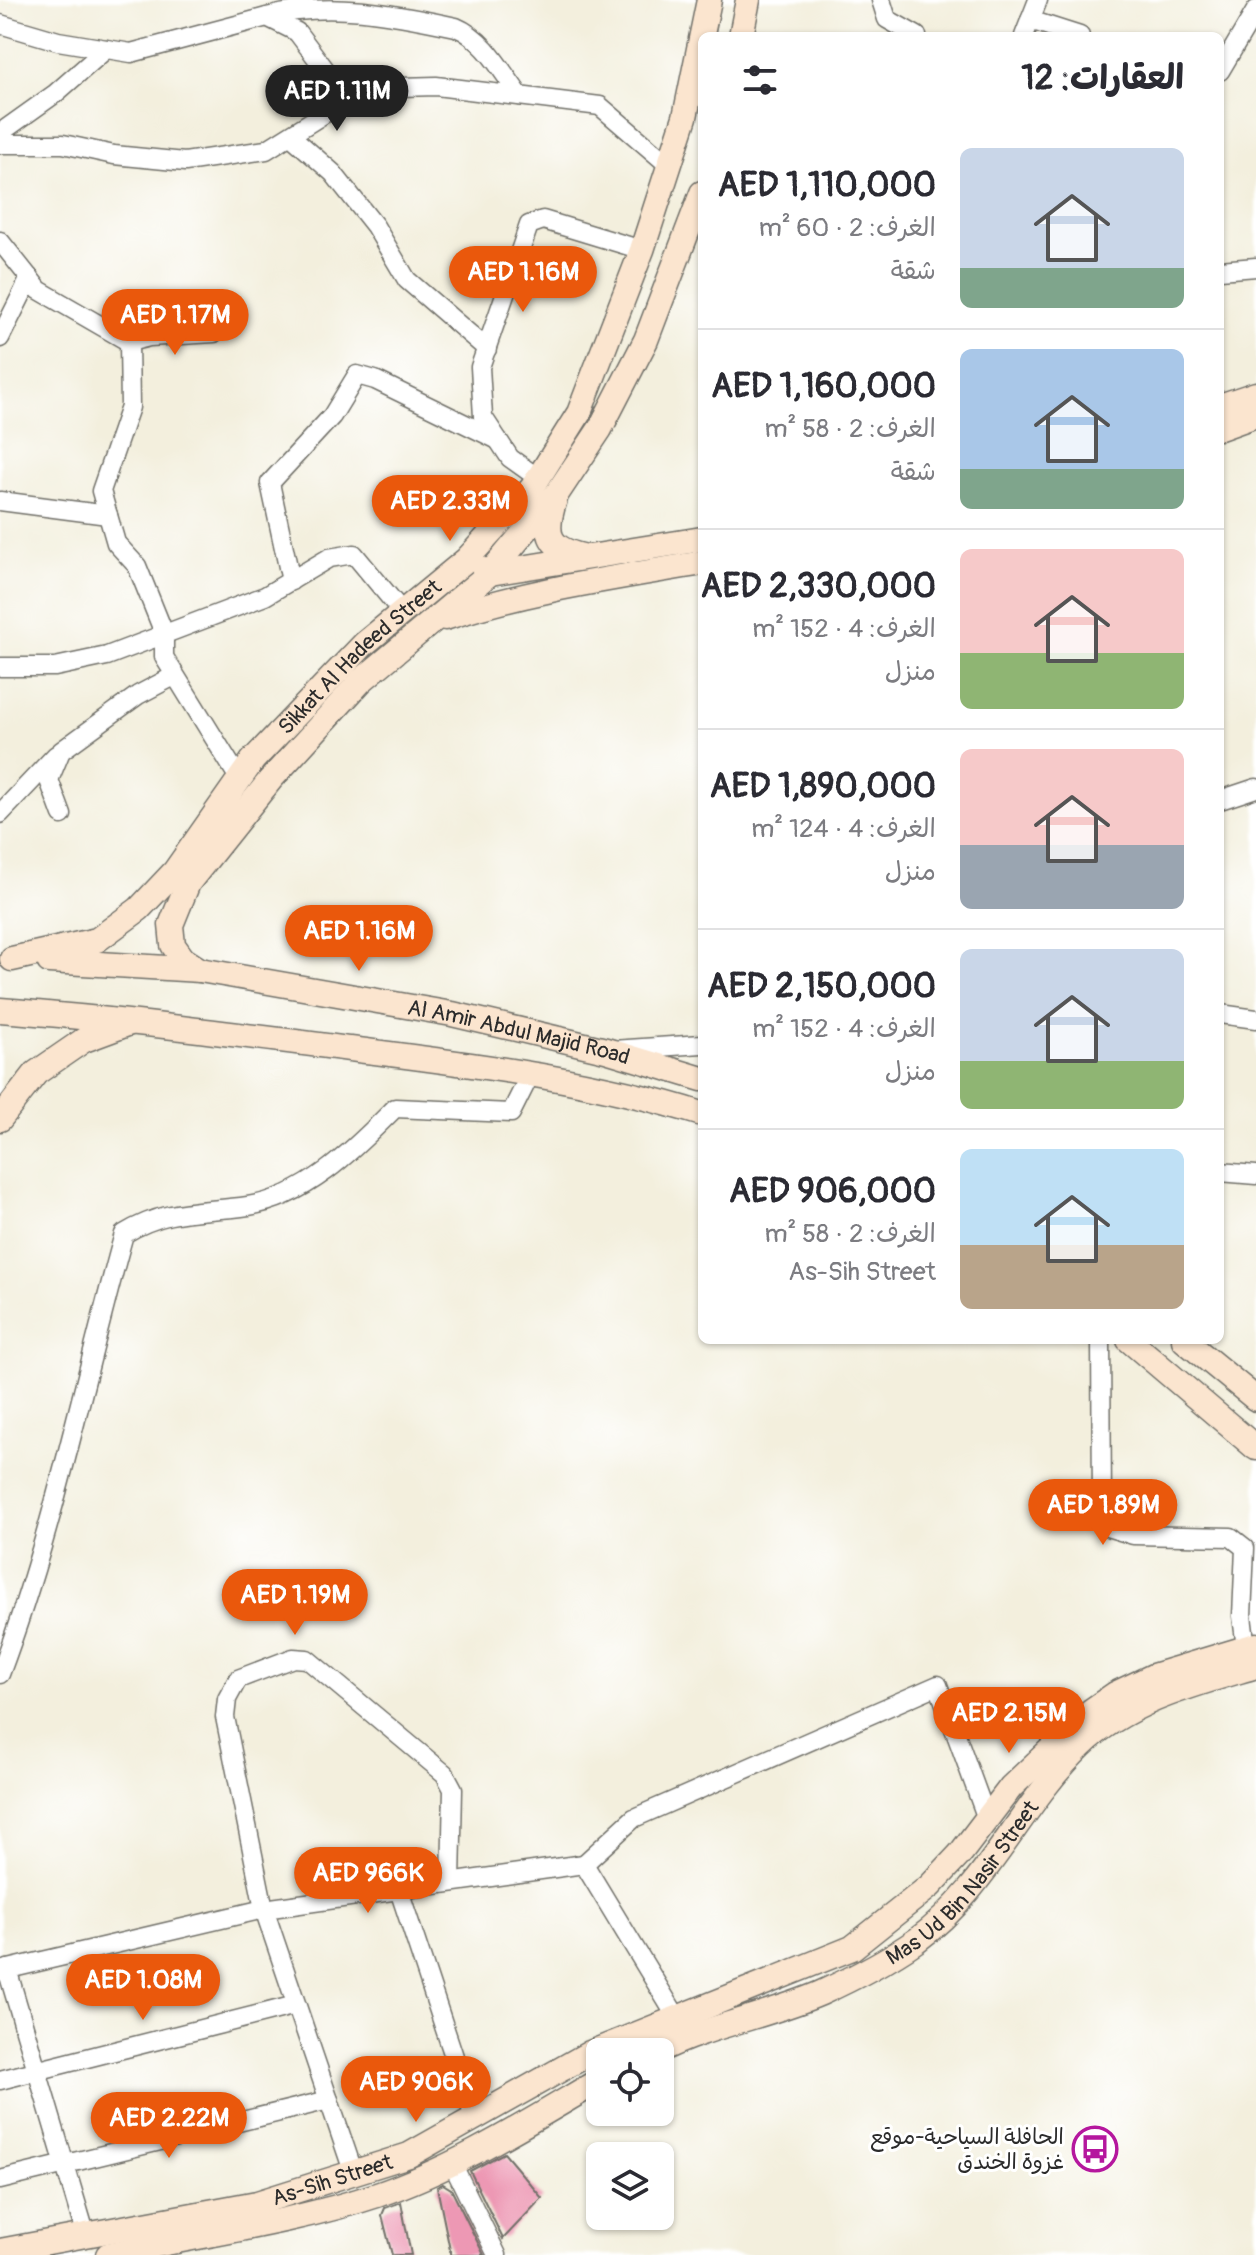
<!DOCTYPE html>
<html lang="ar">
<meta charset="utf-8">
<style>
body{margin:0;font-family:Pangolin,"Playpen Sans Arabic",sans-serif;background:#f7f7f7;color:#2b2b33;direction:rtl;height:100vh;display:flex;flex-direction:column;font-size:30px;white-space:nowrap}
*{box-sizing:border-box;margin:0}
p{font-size:26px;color:#7c7c81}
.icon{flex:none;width:44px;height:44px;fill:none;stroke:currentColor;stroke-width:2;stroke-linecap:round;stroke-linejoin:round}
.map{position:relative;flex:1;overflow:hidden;direction:ltr}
.drawer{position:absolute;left:698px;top:32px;width:526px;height:1312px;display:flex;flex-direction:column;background:#fff;border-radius:12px;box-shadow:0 2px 6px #0004;direction:rtl}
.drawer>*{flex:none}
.tools{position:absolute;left:586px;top:2038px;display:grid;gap:16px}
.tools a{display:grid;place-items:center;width:88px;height:88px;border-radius:12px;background:#fff;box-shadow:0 2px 6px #0004;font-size:40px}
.price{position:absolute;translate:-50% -68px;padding:0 18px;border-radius:28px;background:#ea580c;color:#fff;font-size:26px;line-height:52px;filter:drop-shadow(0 2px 4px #0008)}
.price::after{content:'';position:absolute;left:50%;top:48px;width:24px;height:18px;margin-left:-12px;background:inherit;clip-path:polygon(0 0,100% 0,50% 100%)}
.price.on{background:#222;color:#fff}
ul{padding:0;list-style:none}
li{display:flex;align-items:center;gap:24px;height:200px;padding:0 40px}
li+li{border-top:2px solid #e1e1e2}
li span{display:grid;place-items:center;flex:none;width:224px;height:160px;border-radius:12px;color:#555}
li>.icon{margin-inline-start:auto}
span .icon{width:96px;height:96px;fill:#fffc;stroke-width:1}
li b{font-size:34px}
h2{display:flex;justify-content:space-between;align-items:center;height:96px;padding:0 40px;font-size:34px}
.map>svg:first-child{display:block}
</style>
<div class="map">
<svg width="1256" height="2255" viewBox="0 0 1256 2255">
<rect width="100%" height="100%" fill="#fff"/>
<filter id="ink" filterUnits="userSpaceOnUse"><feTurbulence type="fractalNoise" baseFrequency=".0125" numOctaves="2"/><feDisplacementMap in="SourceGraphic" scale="16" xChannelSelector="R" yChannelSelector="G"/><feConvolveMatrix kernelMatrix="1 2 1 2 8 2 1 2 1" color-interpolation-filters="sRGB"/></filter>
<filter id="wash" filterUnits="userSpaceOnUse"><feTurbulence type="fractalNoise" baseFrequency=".006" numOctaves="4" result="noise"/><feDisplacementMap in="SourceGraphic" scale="32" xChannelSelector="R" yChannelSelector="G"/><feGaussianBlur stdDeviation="1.8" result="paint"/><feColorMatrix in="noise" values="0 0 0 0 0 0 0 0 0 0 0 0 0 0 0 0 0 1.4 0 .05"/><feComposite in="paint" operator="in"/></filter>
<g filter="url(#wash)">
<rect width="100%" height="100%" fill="#f3efdd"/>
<g id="blocks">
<g fill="#ed98b4">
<polygon points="504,2153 542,2198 503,2239 470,2171"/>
<polygon points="443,2184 451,2189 484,2255 451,2255 437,2187"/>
<polygon points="401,2202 411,2255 392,2255 382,2215 385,2208"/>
</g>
</g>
</g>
<g filter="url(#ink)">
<use href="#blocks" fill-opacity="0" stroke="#717069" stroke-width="2"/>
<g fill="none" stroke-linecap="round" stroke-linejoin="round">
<g stroke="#717069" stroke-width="21">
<g id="street">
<polyline points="881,0 887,19 917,36"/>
<path d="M267,17C328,0 395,14 456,27C485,39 502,72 520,96"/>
<polyline points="1030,20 1080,36"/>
<polyline points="0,24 58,41 131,53 267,17 297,32 348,100"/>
<polyline points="1024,36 1038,0"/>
<polyline points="1220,71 1256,10"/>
<polyline points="0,133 56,93 106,49"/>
<polyline points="291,136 333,173 375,226 407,280 487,349"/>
<polyline points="0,144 63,144 114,155 185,162 266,150 365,88 436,86 600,106 671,167"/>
<polyline points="0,241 39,290 129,342 130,407 101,491 116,543 137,566 164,633 164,657 240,780"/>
<polyline points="1220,270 1256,267"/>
<polyline points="0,338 30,278"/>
<polyline points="129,342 149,337 214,333"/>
<polyline points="538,478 510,458 483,417 480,367 529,225 543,220 642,250"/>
<polyline points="0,501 108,515"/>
<polyline points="291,581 270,483 332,416 357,375 375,380 498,440"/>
<polyline points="0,667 55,667 107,656 265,596 329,558 354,554 402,612"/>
<polyline points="1220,800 1256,788"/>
<polyline points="0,814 56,755"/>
<polyline points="62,815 49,780 61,751 138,695 174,676"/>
<polyline points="1220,1014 1256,1019"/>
<polyline points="613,1050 702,1044"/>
<polyline points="1220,1172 1256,1175"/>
<polyline points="1101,1340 1102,1506 1110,1528 1133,1535 1231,1537 1245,1548 1242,1616 1246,1648"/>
<path d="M0,1674C54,1531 83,1380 124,1234C168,1207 201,1213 248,1206C308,1197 355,1148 395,1108L511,1113L530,1075"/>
<polyline points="584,1864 634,1818 938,1685 987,1819"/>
<polyline points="399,1890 475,2120"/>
<polyline points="7,1969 86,2236"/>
<polyline points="0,1971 264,1909 584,1864 676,2016"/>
<polyline points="0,2080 296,2005"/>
<polyline points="452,2163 497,2255"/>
<polyline points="354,2174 264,1909 225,1717 227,1699 238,1679 293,1658 307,1659 445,1774 453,1789 451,1882"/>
<polyline points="0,2180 329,2100"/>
</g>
</g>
<g stroke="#717069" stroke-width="27">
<g id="secondary">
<polyline points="741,36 748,0"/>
<polyline points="1220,406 1256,394"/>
<polyline points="1220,428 1256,415"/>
<path d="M555,499C543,536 548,549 587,557"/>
<polyline points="484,570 490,573 702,539"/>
<path d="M445,618C528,590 616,578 702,563"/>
<path id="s1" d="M12,959L97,940L139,909L175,871L253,760L364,644L466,560L532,488L579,413L642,250L685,117L709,0"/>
<path id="s2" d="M49,961L200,970L452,1014L606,1050L702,1079"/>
<polyline points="200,970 183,959 173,945 171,925 188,883 271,779 361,681 490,573 558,492 600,429 646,340 702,193"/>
<path d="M0,1010C117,1019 233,1034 350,1049C467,1064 589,1078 702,1114"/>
<polyline points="0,1119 36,1073 84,1040 130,1023"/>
<polyline points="1129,1340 1256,1448"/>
<polyline points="1184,1340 1256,1399"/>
<path id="s3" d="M656,2052C709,2025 768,2016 821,1993C854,1978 888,1960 917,1940C987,1889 1020,1805 1081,1746C1127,1701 1196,1684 1256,1666"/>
<path id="s4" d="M0,2251L257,2203L409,2155L590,2053L852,1948L930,1886L960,1854L1011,1787L1092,1710L1115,1694L1153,1676L1256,1645"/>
<path d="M108,2255C197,2235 290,2224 377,2195C456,2168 528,2122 600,2080"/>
</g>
</g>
<use href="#street" stroke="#fff" stroke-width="18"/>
<use href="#secondary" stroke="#fbe5cf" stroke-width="24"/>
</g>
</g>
<defs>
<g id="bus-ring" transform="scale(2.3)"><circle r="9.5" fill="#fff" stroke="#b5179e" stroke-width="1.5"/><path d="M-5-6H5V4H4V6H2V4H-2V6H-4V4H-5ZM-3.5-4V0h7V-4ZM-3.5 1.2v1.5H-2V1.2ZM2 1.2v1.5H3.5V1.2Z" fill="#b5179e"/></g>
</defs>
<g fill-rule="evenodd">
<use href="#bus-ring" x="1095" y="2149"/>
</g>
<g text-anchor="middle" stroke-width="6" stroke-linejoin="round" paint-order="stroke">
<g font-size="22" fill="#2b2b2b" stroke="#fff">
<text dy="8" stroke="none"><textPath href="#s1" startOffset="476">Sikkat Al Hadeed Street</textPath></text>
<text dy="8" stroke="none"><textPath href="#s2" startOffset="476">Al Amir Abdul Majid Road</textPath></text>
<text dy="8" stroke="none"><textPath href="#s3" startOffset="358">Mas Ud Bin Nasir Street</textPath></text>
<text dy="8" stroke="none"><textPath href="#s4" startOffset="340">As-Sih Street</textPath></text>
</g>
<g font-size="22" fill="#2b2b2b" stroke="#fff" text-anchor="end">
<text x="1064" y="2144">الحافلة السياحية-موقع<tspan x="1064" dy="25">غزوة الخندق</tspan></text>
</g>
</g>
</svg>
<div class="tools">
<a><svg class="icon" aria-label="locate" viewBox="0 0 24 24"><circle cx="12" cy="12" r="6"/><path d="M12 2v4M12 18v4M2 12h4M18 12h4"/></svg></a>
<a><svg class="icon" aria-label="layers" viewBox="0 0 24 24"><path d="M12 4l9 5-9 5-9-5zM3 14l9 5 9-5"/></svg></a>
</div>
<b class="price on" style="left:337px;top:133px">AED 1.11M</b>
<b class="price" style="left:523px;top:314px">AED 1.16M</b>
<b class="price" style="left:175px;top:357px">AED 1.17M</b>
<b class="price" style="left:450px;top:543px">AED 2.33M</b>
<b class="price" style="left:359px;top:973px">AED 1.16M</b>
<b class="price" style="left:1103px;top:1547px">AED 1.89M</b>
<b class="price" style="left:295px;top:1637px">AED 1.19M</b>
<b class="price" style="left:1009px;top:1755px">AED 2.15M</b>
<b class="price" style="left:368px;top:1915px">AED 966K</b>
<b class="price" style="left:143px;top:2022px">AED 1.08M</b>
<b class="price" style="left:416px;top:2124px">AED 906K</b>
<b class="price" style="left:169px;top:2160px">AED 2.22M</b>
<section class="drawer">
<h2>العقارات: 12<svg class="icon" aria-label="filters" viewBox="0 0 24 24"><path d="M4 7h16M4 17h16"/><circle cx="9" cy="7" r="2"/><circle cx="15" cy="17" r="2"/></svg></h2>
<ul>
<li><span style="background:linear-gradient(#c9d6e8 75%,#7fa58c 0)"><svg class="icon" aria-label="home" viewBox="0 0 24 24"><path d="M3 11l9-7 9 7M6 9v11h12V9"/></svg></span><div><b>AED 1,110,000</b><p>الغرف: 2 · 60 m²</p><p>شقة</p></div></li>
<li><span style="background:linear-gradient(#a9c7e8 75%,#7fa58c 0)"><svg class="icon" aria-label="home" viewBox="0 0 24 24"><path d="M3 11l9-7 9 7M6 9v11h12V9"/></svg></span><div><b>AED 1,160,000</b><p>الغرف: 2 · 58 m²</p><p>شقة</p></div></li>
<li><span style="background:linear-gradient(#f6c9c9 65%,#8fb573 0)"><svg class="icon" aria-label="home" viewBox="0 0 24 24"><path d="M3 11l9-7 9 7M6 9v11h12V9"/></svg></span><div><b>AED 2,330,000</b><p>الغرف: 4 · 152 m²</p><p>منزل</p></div></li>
<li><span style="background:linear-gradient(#f6c9c9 60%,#9aa5b1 0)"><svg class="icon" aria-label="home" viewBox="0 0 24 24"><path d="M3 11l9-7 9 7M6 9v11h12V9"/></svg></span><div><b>AED 1,890,000</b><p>الغرف: 4 · 124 m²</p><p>منزل</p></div></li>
<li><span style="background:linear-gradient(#c9d6e8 70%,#8fb573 0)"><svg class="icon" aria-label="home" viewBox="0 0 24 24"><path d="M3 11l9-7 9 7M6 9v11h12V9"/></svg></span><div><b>AED 2,150,000</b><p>الغرف: 4 · 152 m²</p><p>منزل</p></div></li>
<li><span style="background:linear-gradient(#bfe0f5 60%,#b9a48a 0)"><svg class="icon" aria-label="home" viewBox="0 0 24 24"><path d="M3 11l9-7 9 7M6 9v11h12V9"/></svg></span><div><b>AED 906,000</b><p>الغرف: 2 · 58 m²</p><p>As-Sih Street</p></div></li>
</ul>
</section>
</div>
